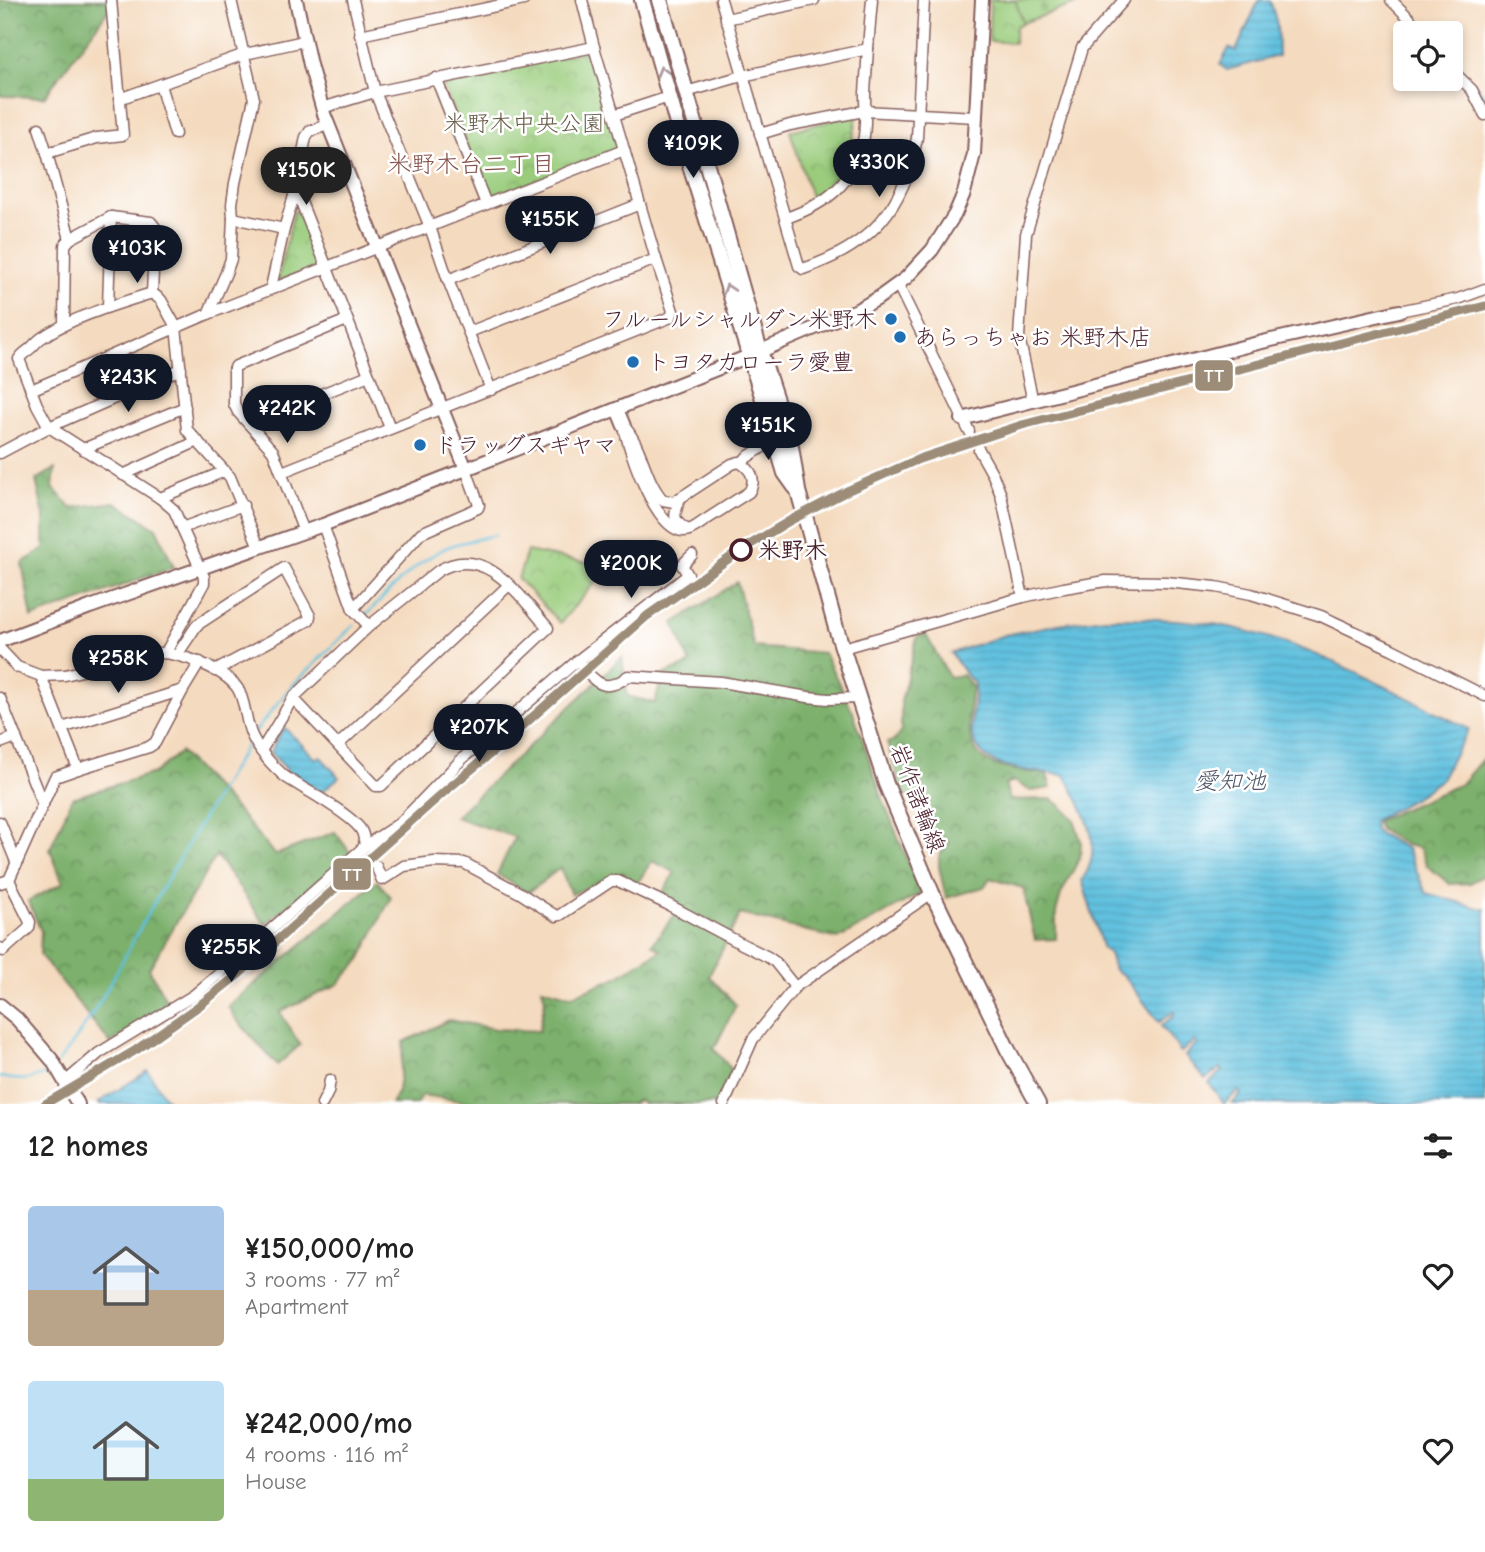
<!DOCTYPE html>
<meta charset="utf-8">
<style>
body{margin:0;font-family:"Comic Neue","Klee One",sans-serif;background:#f2f2f2;color:#222;height:100vh;display:flex;flex-direction:column;font-size:26px;white-space:nowrap}
*{box-sizing:border-box;margin:0}
p{font-size:23px;color:#767676}
.icon{flex:none;width:38px;height:38px;fill:none;stroke:currentColor;stroke-width:2;stroke-linecap:round;stroke-linejoin:round}
.map{position:relative;height:1104px;overflow:hidden}
.side{display:flex;flex-direction:column;background:#fff;flex:1}
.side>*{flex:none}
.tools{position:absolute;left:1393px;top:21px;display:grid;gap:14px}
.tools a{display:grid;place-items:center;width:70px;height:70px;border-radius:7px;background:#fff;box-shadow:0 4px 10px #0003;font-size:35px}
.price{position:absolute;translate:-50% -60px;padding:0 16px;border-radius:24px;background:#111827;color:#fff;font-size:23px;line-height:46px;filter:drop-shadow(0 2px 4px #0008)}
.price::after{content:'';position:absolute;left:50%;top:42px;width:21px;height:16px;margin-left:-10px;background:inherit;clip-path:polygon(0 0,100% 0,50% 100%)}
.price.current{background:#222;color:#fff}
ul{padding:0;list-style:none}
li{display:flex;align-items:center;gap:21px;height:175px;padding:0 28px}
li span{display:grid;place-items:center;flex:none;width:196px;height:140px;border-radius:7px;color:#555}
li>.icon{margin-inline-start:auto}
span .icon{width:84px;height:84px;fill:#fffc;stroke-width:1}
li b{font-size:30px}
h2{display:flex;justify-content:space-between;align-items:center;height:84px;padding:0 28px;font-size:30px}
.map>svg:first-child{display:block}
</style>
<div class="map">
<svg width="1485" height="1104" viewBox="0 0 1485 1104">
<defs>
<pattern id="forest-crowns" width="20" height="18" patternUnits="userSpaceOnUse" patternTransform="scale(1.75)"><rect width="20" height="18" fill="#7bb06c"/><path d="M2 6a3 3 0 1 1 6 0M12 15a3 3 0 1 1 6 0" fill="none" stroke="#678f59"/></pattern>
<pattern id="cemetery-stones" width="16" height="16" patternUnits="userSpaceOnUse" patternTransform="scale(1.75)"><rect width="16" height="16" fill="#9acc7c"/><path d="M2 7V4a2 2 0 0 1 4 0v3zM10 15v-3a2 2 0 0 1 4 0v3z" fill="#86af6b"/></pattern>
<pattern id="park-crowns" width="20" height="18" patternUnits="userSpaceOnUse" patternTransform="scale(1.75)"><rect width="20" height="18" fill="#9acc7c"/><path d="M2 6a3 3 0 1 1 6 0M12 15a3 3 0 1 1 6 0" fill="none" stroke="#86af6b"/></pattern>
<pattern id="water-rules" width="6" height="5" patternUnits="userSpaceOnUse" patternTransform="scale(1.75)"><rect width="6" height="5" fill="#61c1df"/><path d="M0 2.5h6" fill="none" stroke="#56a5c0"/></pattern>
</defs>
<rect width="100%" height="100%" fill="#fff"/>
<filter id="ink" filterUnits="userSpaceOnUse"><feTurbulence type="fractalNoise" baseFrequency=".0143" numOctaves="2"/><feDisplacementMap in="SourceGraphic" scale="14" xChannelSelector="R" yChannelSelector="G"/><feConvolveMatrix kernelMatrix="1 2 1 2 8 2 1 2 1" color-interpolation-filters="sRGB"/></filter>
<filter id="wash" filterUnits="userSpaceOnUse"><feTurbulence type="fractalNoise" baseFrequency=".00686" numOctaves="4" result="noise"/><feDisplacementMap in="SourceGraphic" scale="28" xChannelSelector="R" yChannelSelector="G"/><feGaussianBlur stdDeviation="1.57" result="paint"/><feColorMatrix in="noise" values="0 0 0 0 0 0 0 0 0 0 0 0 0 0 0 0 0 1.4 0 .05"/><feComposite in="paint" operator="in"/></filter>
<g filter="url(#wash)">
<rect width="100%" height="100%" fill="#f4dabe"/>
<g fill="url(#forest-crowns)" stroke="#62684c" stroke-width="2">
<polygon points="0,0 116,0 44,97 2,96 0,94"/>
<polygon points="55,469 53,488 71,508 115,502 156,528 174,567 32,618 22,563 44,549 44,516 36,480"/>
<polygon points="737,582 754,647 824,653 853,712 884,803 921,893 838,939 740,914 709,976 736,1005 714,1049 732,1070 716,1104 644,1104 638,1100 632,1104 481,1104 422,1095 417,1104 391,1104 398,1091 404,1042 449,1020 496,1029 539,1031 545,1000 542,988 571,996 615,978 661,950 652,944 681,907 660,897 675,872 652,861 636,885 609,877 571,895 560,868 528,893 497,874 515,837 455,817 622,657 627,696 655,703 662,675 690,664 674,623"/>
<path d="M925,633L949,677L962,675L972,686C962,761 976,766 1047,774L1051,788L1031,791L1013,781L1005,785L1010,800L1051,799L1060,805L1074,819L1081,841L1080,857L1061,894L1056,912V939L1035,940L1023,888L990,878L984,887L946,898L939,867V855L949,844L946,839L924,828L913,798L902,793L887,743L895,740L901,731V701L917,637Z"/>
<polygon points="180,752 235,808 275,855 335,832 352,855 265,924 216,855 149,969 170,1007 110,1043 40,955 41,931 28,901 63,883 50,849 72,798 154,773"/>
<polygon points="1485,756 1485,875 1470,883 1450,884 1427,866 1420,848 1406,845 1379,829 1376,821 1461,784"/>
<polygon points="377,881 391,897 360,960 337,985 280,1012 300,1045 277,1065 235,1018 228,1006"/>
</g>
<polygon fill="url(#cemetery-stones)" stroke="#727654" stroke-width="2" points="1015,0 1086,0 1023,23"/>
<g fill="url(#park-crowns)" stroke="#727654" stroke-width="2">
<polygon points="990,0 1015,0 1023,23 1016,26 1014,43 989,41"/>
<polygon points="587,51 591,54 619,145 617,149 491,198 487,196 443,85 444,81"/>
<path d="M854,115L857,116C852,152 843,178 812,200L790,131Z"/>
<polygon points="294,211 300,212 320,262 319,267 280,281 278,278"/>
<polygon points="527,551 609,567 560,623 518,579"/>
</g>
<g fill="url(#water-rules)" stroke="#567085" stroke-width="2">
<polygon points="1259,0 1270,0 1277,24 1278,56 1227,70 1220,65 1229,48 1236,51"/>
<path d="M1106,618C1142,618 1177,619 1213,624C1304,639 1387,688 1469,729L1441,779L1413,799L1373,821L1376,832L1407,849L1426,893L1482,909L1485,908V1104H1232L1241,1094L1238,1091L1224,1104L1209,1083L1223,1071L1221,1068L1205,1079L1185,1056L1197,1043L1194,1041L1181,1052L1161,1026L1175,1015L1173,1012L1159,1022L1123,975L1114,970L1109,953L1103,949L1082,880C1107,845 1082,808 1065,775C1035,770 978,773 972,733C970,716 976,700 974,683L966,675L951,653L1005,635L1059,624Z"/>
<polygon points="284,727 316,759 320,756 339,777 322,792 290,773 270,752"/>
<polygon points="148,1071 164,1096 172,1104 99,1104 99,1102"/>
</g>
<g fill="none" stroke-linecap="round" stroke-linejoin="round">
<g stroke="#61c1df" stroke-width="2.5">
<polyline points="1398,0 1415,15 1425,33"/>
<polyline points="1471,83 1480,90 1485,98"/>
<path d="M365,616C387,594 409,569 436,553C453,542 476,540 495,535"/>
<polyline points="254,733 291,687 354,625"/>
<path d="M58,1062C94,1019 118,968 145,919C178,860 213,801 248,743"/>
<path d="M0,1077C19,1081 32,1081 49,1072"/>
</g>
</g>
</g>
<g filter="url(#ink)">
<g fill="none" stroke-linecap="round" stroke-linejoin="round">
<g stroke="#d2b5a1" stroke-width="10" stroke-dasharray="10 5" stroke-linecap="butt">
<polyline points="969,431 979,450"/>
<polyline points="361,850 376,866"/>
</g>
<g stroke="#86605e" stroke-width="13">
<g id="minor">
<polyline points="353,0 375,92 430,227 448,280 491,390"/>
<path d="M721,0L790,235L799,266L803,269C871,246 904,209 917,138L924,0"/>
<polyline points="1391,0 1410,19 1418,33"/>
<polyline points="726,19 814,0"/>
<polyline points="360,35 524,0"/>
<polyline points="1451,69 1472,90 1485,115"/>
<polyline points="436,78 486,204"/>
<polyline points="160,85 175,134"/>
<polyline points="686,92 742,76 868,49"/>
<polyline points="119,99 245,54 304,41"/>
<polyline points="322,108 375,92 594,47"/>
<polyline points="614,115 669,97"/>
<polyline points="39,128 47,153"/>
<polyline points="760,134 790,125 864,111 976,117"/>
<polyline points="294,196 301,202 390,428"/>
<polyline points="233,218 284,229"/>
<path d="M786,218C827,204 856,182 864,136C866,122 865,107 865,93C867,62 869,31 872,0"/>
<polyline points="70,239 47,153 97,138 123,135 111,0"/>
<polyline points="448,280 640,204"/>
<polyline points="898,285 969,431"/>
<polyline points="274,288 272,283 284,229 294,196 306,137 310,131 328,125"/>
<path d="M152,293C115,305 75,316 43,337C38,340 35,344 31,348C26,352 22,354 19,359L37,405L49,427L160,498L174,510L204,577V583L166,652"/>
<polyline points="108,307 111,217"/>
<polyline points="1399,311 1458,299 1485,289"/>
<polyline points="208,314 624,150"/>
<polyline points="64,325 65,245 70,239 111,217 151,222 155,227 152,293 161,300 176,327 187,430 230,477 259,547"/>
<polyline points="469,332 656,259"/>
<polyline points="31,390 208,314 226,273 231,259 233,218 232,204 235,183 254,99 231,0"/>
<polyline points="1033,402 1019,337 1026,234 1082,48 1124,0"/>
<polyline points="249,423 369,375"/>
<path d="M624,426C643,447 644,479 663,500L674,502L732,464L739,462C751,469 757,479 749,492C735,501 721,510 707,519C702,522 695,528 689,530C658,541 628,448 624,426Z"/>
<polyline points="83,449 185,407"/>
<polyline points="979,450 993,475 1001,495 1023,597"/>
<polyline points="0,453 49,427 181,369"/>
<polyline points="742,463 746,458 775,439"/>
<polyline points="282,472 671,317 673,311 656,259 594,47 582,0"/>
<polyline points="123,475 198,441"/>
<polyline points="160,498 225,471"/>
<path d="M680,498C674,516 671,520 688,530"/>
<polyline points="323,525 353,609 369,626"/>
<polyline points="182,528 243,505"/>
<polyline points="304,532 273,451 238,412 234,404 234,369 236,366 347,320"/>
<polyline points="353,609 421,533 478,508 479,505 466,469"/>
<polyline points="843,648 1023,597 1064,588 1106,581 1166,582 1216,587 1251,594 1321,616 1392,649 1485,696"/>
<path d="M0,649L17,667L41,676L65,675L156,653C179,652 225,669 238,689C246,703 245,721 252,736C258,749 271,764 282,774C287,779 294,782 300,786C315,795 352,816 361,830C364,835 364,840 365,846"/>
<polyline points="177,655 197,625 284,568 310,616 309,620 215,671"/>
<path d="M577,661C594,680 603,696 628,676L721,682L808,697L828,699L858,698"/>
<polyline points="41,676 78,769"/>
<polyline points="0,698 43,805"/>
<polyline points="62,728 183,690"/>
<polyline points="0,743 16,737"/>
<polyline points="338,745 509,585"/>
<path d="M261,751L293,698L369,626L438,571C486,542 520,597 548,628L381,786H376L293,698"/>
<polyline points="0,822 17,864"/>
<polyline points="376,866 382,880 404,866 434,862 464,863 520,893 556,916 560,915 611,881 618,881 667,904 744,945 768,957 775,962 795,987"/>
<polyline points="0,883 9,880 55,777 78,769 149,747 155,743 183,690 200,662"/>
<polyline points="0,948 3,951 29,928 30,922 9,880"/>
<polyline points="64,1083 99,1053 194,995 260,939 365,846 400,823 464,757 577,661 688,575 682,565 692,555"/>
<polyline points="322,1104 328,1092 330,1080"/>
<polyline points="724,1104 753,1039 795,987 932,893"/>
</g>
</g>
<g stroke="#86605e" stroke-width="16">
<g id="tertiary">
<polyline points="296,0 310,65 324,114 466,469"/>
<polyline points="617,409 624,426"/>
<polyline points="962,419 1258,343 1399,311"/>
<polyline points="0,641 90,607 323,525 466,469 749,356 857,310 877,299 906,278 932,250 955,214 964,193 974,154 982,0"/>
<polyline points="0,1005 17,1019 52,1060 78,1104"/>
</g>
</g>
<g stroke="#86605e" stroke-width="18">
<g id="secondary">
<polyline points="642,0 677,124 762,396 785,473 795,487"/>
<polyline points="660,0 760,351 791,446 798,491 836,628 886,784 932,893 1008,1050 1038,1104"/>
</g>
</g>
<use href="#minor" stroke="#fff" stroke-width="10"/>
<use href="#tertiary" stroke="#fff" stroke-width="12"/>
<use href="#secondary" stroke="#fff" stroke-width="14"/>
<g stroke="#fff" stroke-width="14">
<polyline id="rail-1" points="45,1104 136,1050 200,1005 240,973 444,792 502,744 647,616 741,550 791,520 849,490 919,459 1022,425 1485,306"/>
</g>
<use href="#rail-1" stroke="#9d8d78" stroke-width="9"/>
</g>
<defs><path id="oneway-chevron" d="M-2-3.5L2.5 0L-2 3.5" fill="none" stroke-width="1.6" stroke-linecap="round" stroke-linejoin="round" transform="scale(1.75)"/></defs>
<g stroke="#ae9aa0">
<use href="#oneway-chevron" transform="translate(662 71) rotate(-106)"/>
<use href="#oneway-chevron" transform="translate(728 289) rotate(-108)"/>
</g>
</g>
<g fill="#1f6fb2" stroke="#fff" stroke-width="2.5">
<circle cx="891" cy="319" r="7"/>
<circle cx="900" cy="337" r="7"/>
<circle cx="633" cy="362" r="7"/>
<circle cx="420" cy="445" r="7"/>
</g>
<circle fill="#fff" stroke="#4a1f2b" stroke-width="3.5" cx="741" cy="550" r="10"/>
<g text-anchor="middle" stroke-width="5" stroke-linejoin="round" paint-order="stroke">
<g font-size="23" fill="#665c47" stroke="#fff">
<text x="524" y="131">米野木中央公園</text>
</g>
<g font-size="23" fill="#4a1f2b" stroke="#fff" text-anchor="start">
<text x="877" y="327" text-anchor="end">フルールシャルダン米野木</text>
<text x="914" y="345">あらっちゃお 米野木店</text>
<text x="647" y="370">トヨタカローラ愛豊</text>
<text x="434" y="453">ドラッグスギヤマ</text>
</g>
<g font-size="23" font-weight="bold" fill="#4a1f2b" stroke="#fff" text-anchor="start">
<text x="758" y="558">米野木</text>
</g>
<g font-size="23" fill="#4a1f2b" stroke="#fff">
<text transform="translate(918 798) rotate(69)" y="8">岩作諸輪線</text>
</g>
<g font-size="24" fill="#85524b" stroke="#fff">
<text x="471" y="172">米野木台二丁目</text>
</g>
<g font-size="24" font-style="italic" fill="#52586a" stroke="#fff">
<text x="1230" y="789">愛知池</text>
</g>
</g>
<g stroke="#fff" stroke-width="2.5">
<rect x="1194" y="359" width="40" height="33" rx="7" fill="#9d8d78"/>
<rect x="332" y="857" width="40" height="34" rx="7" fill="#9d8d78"/>
</g>
<g font-size="19" text-anchor="middle" font-weight="bold" fill="#fff">
<text x="1214" y="382">TT</text>
<text x="352" y="881">TT</text>
</g>
</svg>
<div class="tools">
<a><svg class="icon" aria-label="locate" viewBox="0 0 24 24"><circle cx="12" cy="12" r="6"/><path d="M12 2v4M12 18v4M2 12h4M18 12h4"/></svg></a>
</div>
<b class="price" style="left:693px;top:180px">¥109K</b>
<b class="price" style="left:879px;top:199px">¥330K</b>
<b class="price current" style="left:306px;top:207px">¥150K</b>
<b class="price" style="left:550px;top:256px">¥155K</b>
<b class="price" style="left:137px;top:285px">¥103K</b>
<b class="price" style="left:128px;top:414px">¥243K</b>
<b class="price" style="left:287px;top:445px">¥242K</b>
<b class="price" style="left:768px;top:462px">¥151K</b>
<b class="price" style="left:631px;top:600px">¥200K</b>
<b class="price" style="left:118px;top:695px">¥258K</b>
<b class="price" style="left:479px;top:764px">¥207K</b>
<b class="price" style="left:231px;top:984px">¥255K</b>
</div>
<section class="side">
<h2>12 homes<svg class="icon" aria-label="filters" viewBox="0 0 24 24"><path d="M4 7h16M4 17h16"/><circle cx="9" cy="7" r="2"/><circle cx="15" cy="17" r="2"/></svg></h2>
<ul>
<li><span style="background:linear-gradient(#a9c7e8 60%,#b9a48a 0)"><svg class="icon" aria-label="home" viewBox="0 0 24 24"><path d="M3 11l9-7 9 7M6 9v11h12V9"/></svg></span><div><b>¥150,000/mo</b><p>3 rooms · 77 m²</p><p>Apartment</p></div><svg class="icon" aria-label="heart" viewBox="0 0 24 24"><path d="M12 20l-8-8c-3-5 5-10 8-4 3-6 11-1 8 4z"/></svg></li>
<li><span style="background:linear-gradient(#bfe0f5 70%,#8fb573 0)"><svg class="icon" aria-label="home" viewBox="0 0 24 24"><path d="M3 11l9-7 9 7M6 9v11h12V9"/></svg></span><div><b>¥242,000/mo</b><p>4 rooms · 116 m²</p><p>House</p></div><svg class="icon" aria-label="heart" viewBox="0 0 24 24"><path d="M12 20l-8-8c-3-5 5-10 8-4 3-6 11-1 8 4z"/></svg></li>
</ul>
</section>
